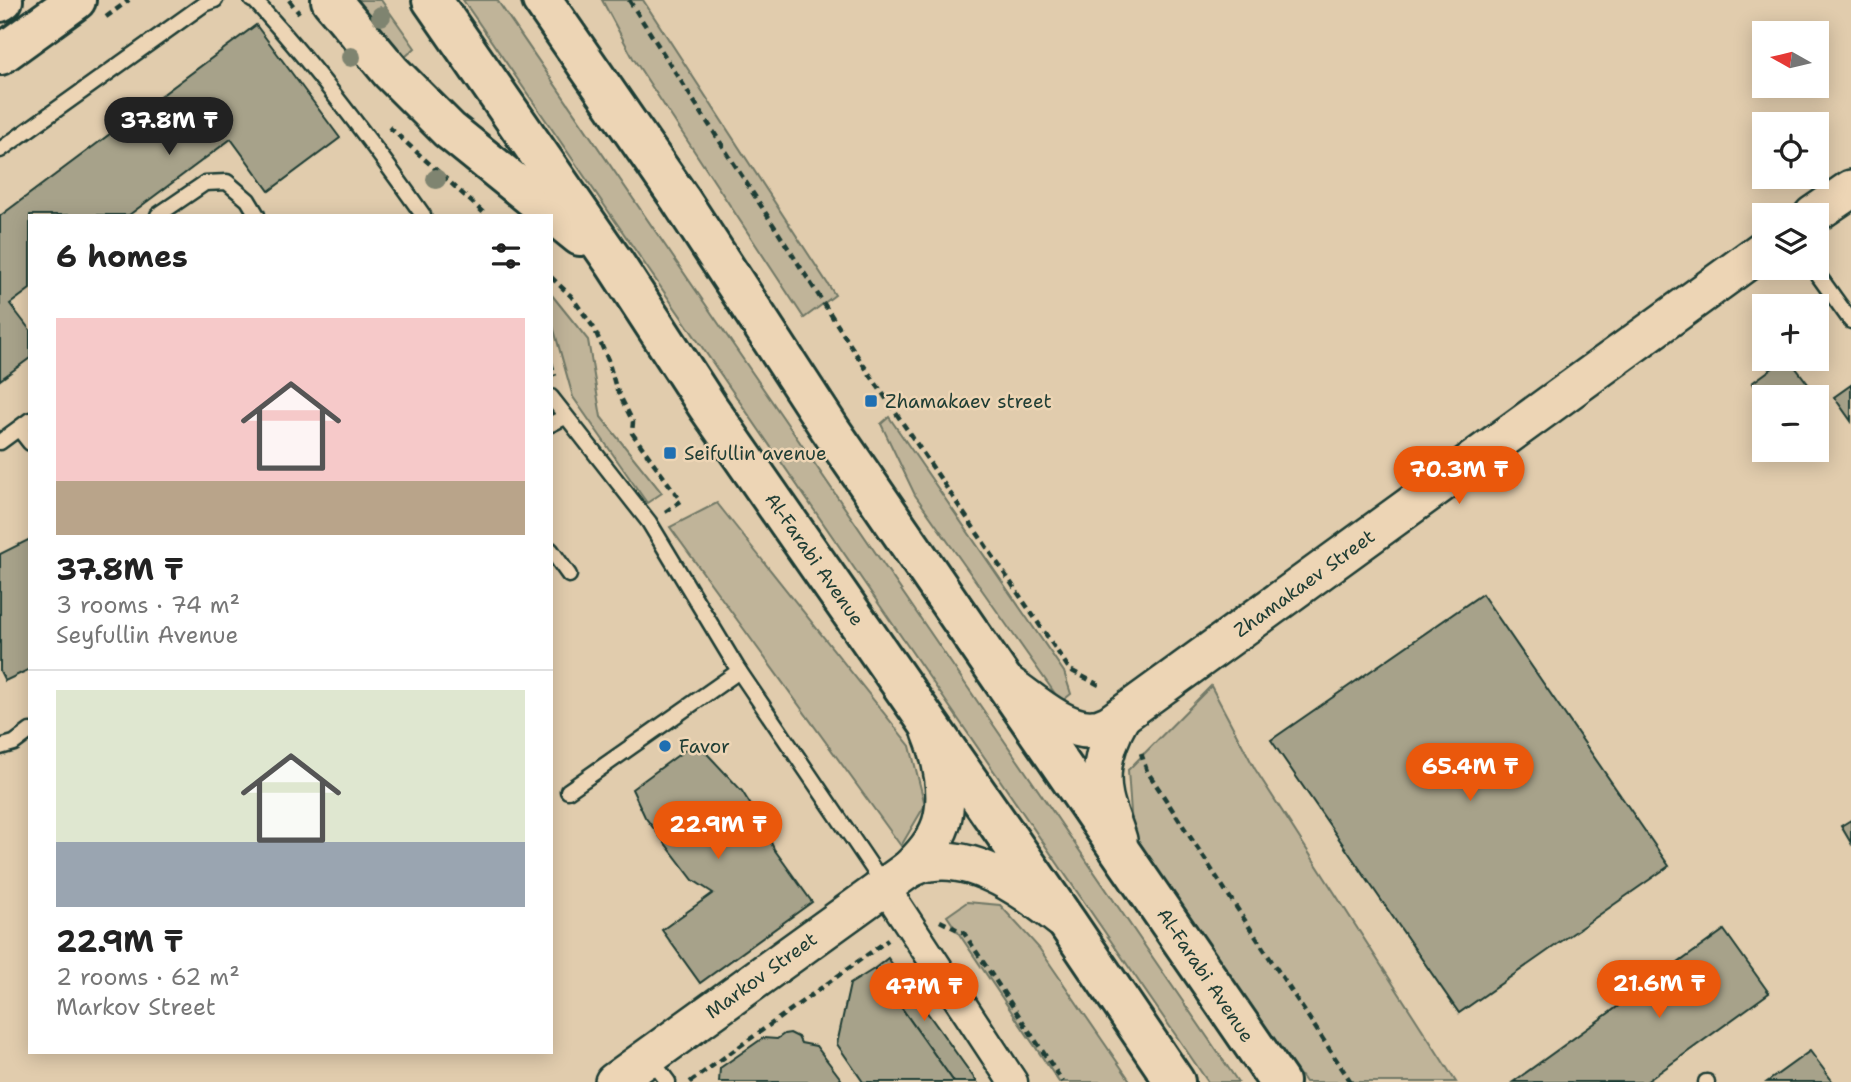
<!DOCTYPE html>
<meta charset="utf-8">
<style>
body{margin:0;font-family:"Shantell Sans",sans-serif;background:#f2f2f2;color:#222;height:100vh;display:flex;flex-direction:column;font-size:26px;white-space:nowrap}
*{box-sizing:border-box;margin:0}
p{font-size:23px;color:#767676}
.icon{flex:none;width:38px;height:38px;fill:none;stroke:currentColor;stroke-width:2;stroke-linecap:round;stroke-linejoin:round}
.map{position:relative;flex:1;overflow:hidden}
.panel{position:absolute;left:28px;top:214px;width:525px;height:840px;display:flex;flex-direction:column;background:#fff;border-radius:0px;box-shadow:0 4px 18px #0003}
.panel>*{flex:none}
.needle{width:46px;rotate:278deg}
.controls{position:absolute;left:1752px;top:21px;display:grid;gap:14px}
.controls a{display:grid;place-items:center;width:77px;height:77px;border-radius:0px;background:#fff;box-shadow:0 4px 18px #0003;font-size:35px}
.price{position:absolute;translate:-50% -60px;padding:0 16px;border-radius:24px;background:#ea580c;color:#fff;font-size:23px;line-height:46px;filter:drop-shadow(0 2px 4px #0008)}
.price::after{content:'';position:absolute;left:50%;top:42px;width:21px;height:16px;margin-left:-10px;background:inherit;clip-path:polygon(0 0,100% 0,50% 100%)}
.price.current{background:#222;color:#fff}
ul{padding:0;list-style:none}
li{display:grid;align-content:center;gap:14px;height:371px;padding:0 28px}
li+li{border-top:2px solid #e0e0e0}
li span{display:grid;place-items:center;height:217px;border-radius:0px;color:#555}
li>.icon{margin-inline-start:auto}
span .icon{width:126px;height:126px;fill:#fffc;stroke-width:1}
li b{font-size:30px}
h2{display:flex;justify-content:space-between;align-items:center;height:84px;padding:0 28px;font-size:30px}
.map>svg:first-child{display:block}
</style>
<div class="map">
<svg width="1851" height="1082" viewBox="0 0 1851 1082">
<rect width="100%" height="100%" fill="#e1ccad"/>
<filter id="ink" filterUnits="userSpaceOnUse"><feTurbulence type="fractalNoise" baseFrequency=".0143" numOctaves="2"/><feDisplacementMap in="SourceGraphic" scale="14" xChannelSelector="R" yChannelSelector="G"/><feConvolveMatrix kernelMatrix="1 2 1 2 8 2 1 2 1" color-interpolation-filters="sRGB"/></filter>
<g filter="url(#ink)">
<g fill="#c0b499" stroke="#707866" stroke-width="2">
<polygon points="354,0 381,0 415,48 405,57"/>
<polygon points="463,0 497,0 1238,1082 1208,1082"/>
<polygon points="602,0 643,0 835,295 804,318 633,58"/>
<polygon points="551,294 588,340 601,417 662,493 647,503 573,397 551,319"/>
<polygon points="889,417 1064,672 1071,694 1061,702 915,495 881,424"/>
<polygon points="717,503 910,746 925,805 901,846 670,527"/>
<polygon points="1211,686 1255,769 1456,1082 1305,1082 1133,841 1128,770"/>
<polygon points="967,902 1000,905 1039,948 1131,1082 1059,1082 947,916"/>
</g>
<g fill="#a7a28a" stroke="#1f3d34" stroke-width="2">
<polygon points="256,25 340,138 269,191 231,139 129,215 30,215 30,289 10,304 30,330 30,358 0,380 0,216"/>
<polygon points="1785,359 1789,359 1818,397 1764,397 1764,399 1752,383"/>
<polygon points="1851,385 1851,421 1834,397"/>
<polygon points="30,539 30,669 5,681 0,671 0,554"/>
<polygon points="1482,594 1669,866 1459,1013 1271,740"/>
<polygon points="696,742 742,791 762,823 774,849 812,902 700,983 662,930 713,893 693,880 645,817 632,789"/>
<polygon points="1851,820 1851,843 1841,826"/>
<polygon points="1724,930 1769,993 1646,1082 1513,1082"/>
<polygon points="888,958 977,1082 954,1082 874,969"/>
<polygon points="874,969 954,1082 863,1082 837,1044 850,984"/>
<polygon points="790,1033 798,1037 801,1043 816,1046 841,1079 837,1082 719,1082 720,1068 763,1038 777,1039 784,1034"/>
<polygon points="1810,1051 1833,1082 1767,1082"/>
</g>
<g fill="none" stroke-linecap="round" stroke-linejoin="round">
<g stroke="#1f3d34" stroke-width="19">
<g id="service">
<path d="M252,0H254C316,67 371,141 423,215"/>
<polyline points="0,150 204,4 215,0"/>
<polyline points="158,215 205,183 227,182 248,200 257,215"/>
<polyline points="1813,268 1851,321"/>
<polyline points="551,397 649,522 739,671 884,885"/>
<polyline points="551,424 565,417"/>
<polyline points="19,429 30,443"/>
<polyline points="0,442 30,420"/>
<polyline points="551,550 569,575"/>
<polyline points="0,747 14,743 30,731"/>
<polyline points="568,791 739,671"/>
<polyline points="650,1058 668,1082"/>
<polyline points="1706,1082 1707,1082"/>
</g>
</g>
<g stroke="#1f3d34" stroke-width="33">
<polyline id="minor" points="884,886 1013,1082"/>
</g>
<g stroke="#1f3d34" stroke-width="42">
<g id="tertiary">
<polyline points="1813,215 1851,189"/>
<path d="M1009,685C1032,701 1065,732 1094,729C1099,729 1105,726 1110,724L1764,249"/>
<path d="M1118,840C1114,826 1107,812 1104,797C1098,770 1107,741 1121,717"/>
<path d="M909,869C916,866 922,863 930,862C976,854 1028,892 1062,919"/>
<path d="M614,1082L909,869C922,856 935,842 941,824C950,795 942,759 931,732"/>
</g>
</g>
<g stroke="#1f3d34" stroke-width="44">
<polyline id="secondary" points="0,2 3,0"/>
</g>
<g stroke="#1f3d34" stroke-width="44">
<g id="primary">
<polyline points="331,0 391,72 449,130 580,236"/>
<polyline points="432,0 615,264 708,407 1068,924 1175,1082"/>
<polyline points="542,0 680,199 830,429 1279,1082"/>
<polyline points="0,55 76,0"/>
</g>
</g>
<g stroke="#1f3d34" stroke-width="4.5" stroke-dasharray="7 5" stroke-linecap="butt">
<polyline points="289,0 299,13"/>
<polyline points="629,0 860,360 1070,670 1099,685"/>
<polyline points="106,17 129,0"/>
<polyline points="389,127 486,215"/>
<polyline points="551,277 571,296 594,328 608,360 616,388 633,422 632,433 681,501 665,512"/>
<polyline points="551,363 555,376"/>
<polyline points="1141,753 1147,771 1351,1082"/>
<polyline points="940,921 964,933 1063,1082"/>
<polyline points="690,1082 888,940"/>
</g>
<use href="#service" stroke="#edd5b5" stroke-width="14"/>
<use href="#minor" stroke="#edd5b5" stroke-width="28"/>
<use href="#tertiary" stroke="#edd5b5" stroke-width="37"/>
<use href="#secondary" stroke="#edd5b5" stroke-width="38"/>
<use href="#primary" stroke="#edd5b5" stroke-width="38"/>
</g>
<g fill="#7f8470">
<circle cx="381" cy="16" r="10"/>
<circle cx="351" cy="57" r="10"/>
<circle cx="436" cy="179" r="10"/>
</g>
</g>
<g fill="#1f6fb2" stroke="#edd5b5" stroke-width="2.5">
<rect x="864" y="394" width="14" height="14" rx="3.5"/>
<rect x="663" y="446" width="14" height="14" rx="3.5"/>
<circle cx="665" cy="746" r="7"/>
</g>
<g text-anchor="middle" stroke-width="5" stroke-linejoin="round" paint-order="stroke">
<g font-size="19" fill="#1f3d34" stroke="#edd5b5" text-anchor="start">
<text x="885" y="408">Zhamakaev street</text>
<text x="684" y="460">Seifullin avenue</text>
<text x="679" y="753">Favor</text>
</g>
<g font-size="19" fill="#1f3d34" stroke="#edd5b5">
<text transform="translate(815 559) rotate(55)" y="7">Al-Farabi Avenue</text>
<text transform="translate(1304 583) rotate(-36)" y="7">Zhamakaev Street</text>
<text transform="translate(761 975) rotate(-36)" y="7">Markov Street</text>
<text transform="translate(1206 975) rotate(56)" y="7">Al-Farabi Avenue</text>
</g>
</g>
</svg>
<div class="controls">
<a><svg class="needle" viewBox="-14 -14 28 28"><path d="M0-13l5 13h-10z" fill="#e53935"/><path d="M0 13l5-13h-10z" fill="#767676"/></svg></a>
<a><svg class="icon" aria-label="locate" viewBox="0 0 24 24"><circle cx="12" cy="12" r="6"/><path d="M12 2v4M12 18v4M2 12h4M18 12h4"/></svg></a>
<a><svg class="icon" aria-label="layers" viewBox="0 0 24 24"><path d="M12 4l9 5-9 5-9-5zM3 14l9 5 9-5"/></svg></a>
<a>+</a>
<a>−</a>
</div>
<b class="price current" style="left:169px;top:157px">37.8M ₸</b>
<b class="price" style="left:1459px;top:506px">70.3M ₸</b>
<b class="price" style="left:1470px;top:803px">65.4M ₸</b>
<b class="price" style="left:718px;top:861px">22.9M ₸</b>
<b class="price" style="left:1659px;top:1020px">21.6M ₸</b>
<b class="price" style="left:924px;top:1023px">47M ₸</b>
<section class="panel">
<h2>6 homes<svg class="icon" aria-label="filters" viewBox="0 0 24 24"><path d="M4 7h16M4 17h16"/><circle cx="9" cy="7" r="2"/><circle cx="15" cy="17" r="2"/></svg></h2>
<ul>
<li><span style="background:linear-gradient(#f6c9c9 75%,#b9a48a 0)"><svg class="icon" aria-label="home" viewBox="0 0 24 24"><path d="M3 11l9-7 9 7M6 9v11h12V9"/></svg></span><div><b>37.8M ₸</b><p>3 rooms · 74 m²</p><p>Seyfullin Avenue</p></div></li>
<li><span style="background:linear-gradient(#dfe7d0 70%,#9aa5b1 0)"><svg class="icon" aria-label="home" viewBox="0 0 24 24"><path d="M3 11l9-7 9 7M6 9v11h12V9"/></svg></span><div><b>22.9M ₸</b><p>2 rooms · 62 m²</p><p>Markov Street</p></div></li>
</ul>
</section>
</div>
